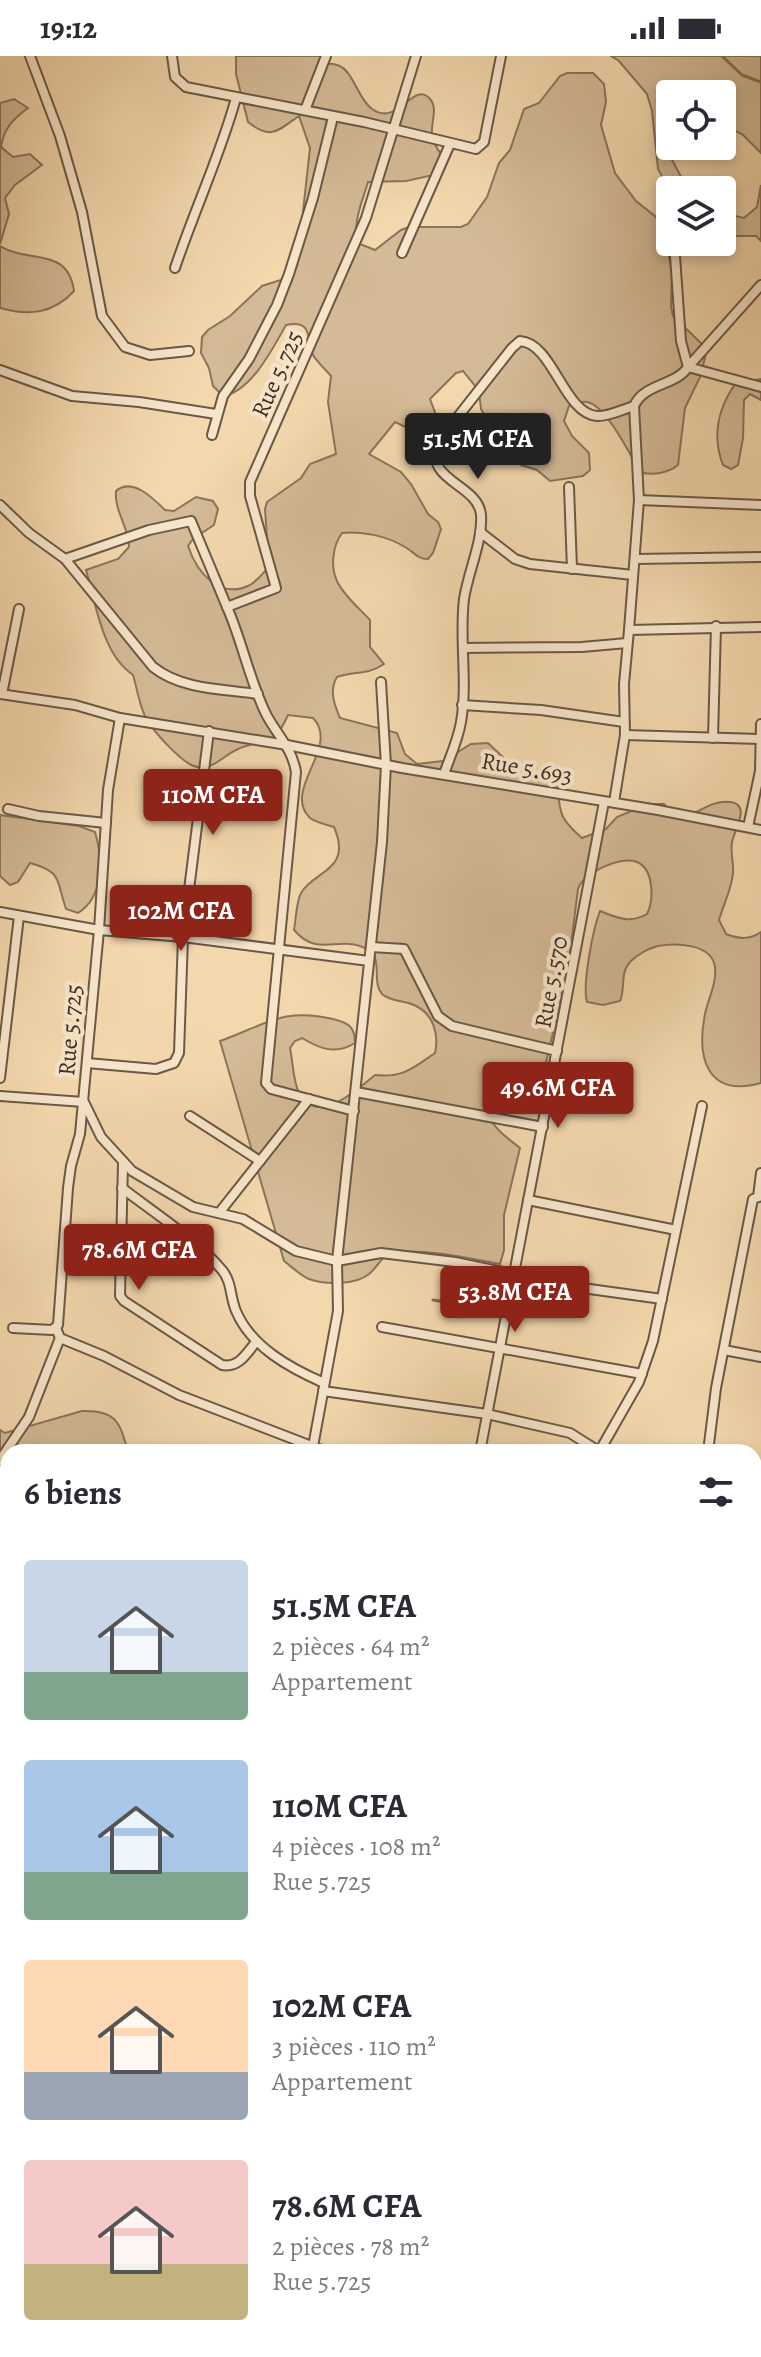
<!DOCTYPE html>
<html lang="fr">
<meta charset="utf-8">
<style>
body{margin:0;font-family:Alegreya,serif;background:#f2f2f3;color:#2b2b33;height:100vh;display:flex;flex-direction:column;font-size:30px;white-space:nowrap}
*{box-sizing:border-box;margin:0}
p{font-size:26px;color:#7c7c81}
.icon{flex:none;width:44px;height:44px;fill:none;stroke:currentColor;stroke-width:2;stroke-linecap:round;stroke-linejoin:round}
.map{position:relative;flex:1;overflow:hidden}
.panel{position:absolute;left:0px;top:1388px;width:762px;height:914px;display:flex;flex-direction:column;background:#fff;border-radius:24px 24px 0 0;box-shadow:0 4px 12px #0003}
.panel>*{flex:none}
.fabs{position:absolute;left:656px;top:24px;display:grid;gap:16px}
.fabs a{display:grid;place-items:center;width:80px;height:80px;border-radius:8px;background:#fff;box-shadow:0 4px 12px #0003;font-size:40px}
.price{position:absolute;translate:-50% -68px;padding:0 18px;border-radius:8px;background:#8f2418;color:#fff;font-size:26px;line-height:52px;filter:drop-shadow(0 2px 4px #0008)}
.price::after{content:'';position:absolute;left:50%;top:48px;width:24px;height:18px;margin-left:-12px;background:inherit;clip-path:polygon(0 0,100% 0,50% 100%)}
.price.current{background:#222;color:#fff}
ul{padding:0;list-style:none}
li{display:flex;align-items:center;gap:24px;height:200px;padding:0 24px}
li span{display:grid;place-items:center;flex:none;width:224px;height:160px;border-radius:8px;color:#555}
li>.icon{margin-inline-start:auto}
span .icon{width:96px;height:96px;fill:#fffc;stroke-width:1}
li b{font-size:34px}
h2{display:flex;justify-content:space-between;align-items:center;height:96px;padding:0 24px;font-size:34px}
.status{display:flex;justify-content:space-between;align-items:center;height:56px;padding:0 40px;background:#fff;direction:ltr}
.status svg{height:22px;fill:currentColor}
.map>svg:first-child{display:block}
</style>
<div class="status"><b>19:12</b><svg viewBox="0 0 49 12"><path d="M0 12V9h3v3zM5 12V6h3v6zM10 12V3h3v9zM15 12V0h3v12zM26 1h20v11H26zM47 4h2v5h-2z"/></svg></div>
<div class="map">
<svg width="761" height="2301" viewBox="0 0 761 2301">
<rect width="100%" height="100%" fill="#f3d7ad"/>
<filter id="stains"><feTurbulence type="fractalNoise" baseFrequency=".0025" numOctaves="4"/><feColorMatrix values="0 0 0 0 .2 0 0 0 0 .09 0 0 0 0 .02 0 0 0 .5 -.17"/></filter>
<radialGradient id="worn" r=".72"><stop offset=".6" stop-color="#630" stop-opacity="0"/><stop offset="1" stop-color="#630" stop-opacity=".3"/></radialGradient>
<g fill="#d4ba96" stroke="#89745c" stroke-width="2">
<path d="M236,0H328L327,8C354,5 354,40 372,53C399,72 413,22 431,44C438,54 430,69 432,81C433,88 440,96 444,103L438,118L406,125L368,126C363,144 350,171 360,188L375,194L401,174L409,171H461L468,168L487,141L499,107L510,94L524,53L539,47L560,20L567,17H593L604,28L606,46L601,69L615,117L636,145L656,161L664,175L672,216L671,251L673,260L704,290L706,298L700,321L685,352L678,409C668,417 652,420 640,416C631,400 606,349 587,346C581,345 575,348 569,350L564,365L572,380L589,397L590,414L583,420L550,425L537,414L521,409L501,391L481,353L479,335L463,315L456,317L430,343L439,367L416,376L395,366L369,398L401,416L411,428L428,458L438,466L441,473L433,497L428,503C417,503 414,496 405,491C387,480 363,475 342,477C333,489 330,510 337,525C343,539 360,553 370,564V591L384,608C368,619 356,615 337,621C329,634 334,648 340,662L397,677L405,698L417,708L443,705L471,688L488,687L506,704L510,717L527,718L558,730C559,758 561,764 582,782L606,773L617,761L648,748H664L675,761C693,763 705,747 722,746C756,743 734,774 732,786C730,796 734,807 733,817C732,832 723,850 719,864L726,878C739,883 749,884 761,876V1027C708,1042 696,1003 705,958C708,943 717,927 715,911C712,887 675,887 658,890C649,892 637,899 631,905C619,917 626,932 620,945L603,949L587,946C582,929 593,873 600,855C618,862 630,868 647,858C654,844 654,813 637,806C621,799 583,817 578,833L568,913L543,1019L498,1026L487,1037C487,1069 496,1073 520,1092L504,1159V1194L500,1208C467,1202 431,1193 396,1196C382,1197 379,1210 369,1218C356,1229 325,1229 309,1223C301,1220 292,1211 284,1205L220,985C265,969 283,951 333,963C349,967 355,971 355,987C336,999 320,993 302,982L295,985L290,992C293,1006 293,1025 299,1037C318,1071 356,1034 375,1019C403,1022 413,1012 435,997C439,979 434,959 416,950C406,944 390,946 382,938C371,926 384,902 367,893C338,878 319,903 294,874C296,863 296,847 301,837C314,814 353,815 334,771C327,769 315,766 310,762C281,734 341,691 313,662L288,659C271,697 264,680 236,694C223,700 213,714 197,711C183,709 151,673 145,660C139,648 137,632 133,619C102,598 96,548 86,514L118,503L129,491C129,471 114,455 116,435C132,421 153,442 165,454L174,455L196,441L213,445L218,453L214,469L193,483L188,490C197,517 220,544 250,529C257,525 264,516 269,511L265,453L267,446L301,422L310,408L336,398L328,346L331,320C326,314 317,306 313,299C307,283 313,263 286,269C273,292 251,336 223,340L213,330L209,312L201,297L202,281L208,274L230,260L262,230L287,222L297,210L310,92L299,60C278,74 272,85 248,66L236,18Z"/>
<polygon points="611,0 761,0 761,97 742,78 727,71 722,73 722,38 670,38 670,90 689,90 670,100 688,134 670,136 658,113 652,55 647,38 619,5"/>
<path d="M14,43L28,52C13,63 4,72 1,91L13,101L30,98L42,109L15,129L5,142L9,158L0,188V47Z"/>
<polygon points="761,129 761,185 756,180 722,180 722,157 744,162 757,151"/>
<path d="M0,190C29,208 68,190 74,235C53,258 29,260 0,252Z"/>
<path d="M761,323V344L750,338L744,344L743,382L738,409L731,413L723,409C712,381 718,353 735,328Z"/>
<path d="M0,759L79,770L95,776C103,803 104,841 78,857L66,853C56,824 63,816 30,807L18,826L10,829L0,820Z"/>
<path d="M82,1355C116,1354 120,1366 128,1396H8V1565L0,1550V1374L5,1377Z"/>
<polygon points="180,2294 476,2294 478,2301 197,2301"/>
</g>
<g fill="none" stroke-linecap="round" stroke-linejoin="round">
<g stroke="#85715a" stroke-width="3">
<polyline points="722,0 742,19 761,26"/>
<polyline points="433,1244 458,1248"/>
</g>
<g stroke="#6b5846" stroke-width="12">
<g id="minor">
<polyline points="30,0 60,80 82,156 102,260 125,291 150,299 189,295"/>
<polyline points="172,0 175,21 186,31 364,66 476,93 484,86 501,0"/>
<polyline points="305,54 326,0"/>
<polyline points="402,197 450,88"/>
<path d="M175,212C194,155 220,100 236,42"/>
<polyline points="761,229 688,311 761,331"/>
<polyline points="0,314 72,340 139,346 216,358"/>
<polyline points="212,379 223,340 249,303 277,249 289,218 313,142 333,61"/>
<polyline points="569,431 572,513"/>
<polyline points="639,444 761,449"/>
<polyline points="0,449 29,477 65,503 149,474 191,465 227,551 276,532 250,440 250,426 366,162 416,0"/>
<polyline points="480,476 515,503 530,508 633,519"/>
<path d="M65,503L153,611C182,634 223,633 258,638"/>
<polyline points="635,503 761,501"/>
<path d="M227,551C242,585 249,622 265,656C275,677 292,691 296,716L266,1027L271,1033L354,1055"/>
<path d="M629,574L639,444L634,350C644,327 676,330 688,311L681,285L674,186"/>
<polyline points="463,592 582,591 627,587"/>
<polyline points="0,638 75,649 120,662"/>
<polyline points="2,638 19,553"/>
<polyline points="462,649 541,654 624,666"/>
<polyline points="625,679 760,683"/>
<polyline points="713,682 716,570"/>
<path d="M444,718C450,701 458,684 461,666C468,625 459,583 464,543C468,516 483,485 481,459C478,427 423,426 438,386L512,292L520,285C553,287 564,358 597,360C608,361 623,353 634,350"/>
<polyline points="614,746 625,679 624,628 629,574 761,571"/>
<polyline points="8,753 39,760 106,767"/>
<polyline points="748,771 760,715 761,668"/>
<polyline points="0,856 99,874 183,881 369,905"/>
<polyline points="371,891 404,893 438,960 452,970 557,995"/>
<polyline points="87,1007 156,1013 174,1007 179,997 183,881 209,675"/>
<polyline points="0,1022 19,860"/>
<polyline points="356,1036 543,1071"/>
<polyline points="0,1040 84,1046 101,1081 132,1115 193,1151 243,1163 296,1195 337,1205 381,1197 455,1206 575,1231 662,1243"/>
<polyline points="190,1060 260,1105"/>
<path d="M123,1107L120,1240L124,1245L222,1309C239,1312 246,1298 256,1286"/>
<path d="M122,1132C153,1156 198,1185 222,1214C232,1226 230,1241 236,1255C251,1291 290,1312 324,1327"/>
<polyline points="758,1141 761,1117"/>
<polyline points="528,1144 676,1174"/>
<polyline points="219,1157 309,1043"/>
<polyline points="382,1271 642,1318"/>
<polyline points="13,1272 52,1274 58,1269 68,1132 71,1110 80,1078 99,874 108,734 120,662 287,689 402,712 658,754 761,774"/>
<polyline points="56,1272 60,1282 104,1300 179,1339 327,1396"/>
<polyline points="724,1294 761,1301"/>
<polyline points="323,1335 487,1358 570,1377 600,1396"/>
<polyline points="312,1396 338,1255 337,1205 382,786 386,709 381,626"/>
<polyline points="480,1396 604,746"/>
<polyline points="599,1396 639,1326 653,1285 702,1050"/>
<polyline points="708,1396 716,1332 753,1143 761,1140"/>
<polyline points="0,1404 29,1361 60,1282"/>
<polyline points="754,1413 761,1414"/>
<polyline points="754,1504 761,1505"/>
<polyline points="0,1581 5,1578 8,1579"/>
<polyline points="754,1599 761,1602"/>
<polyline points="754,1713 761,1715"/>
<polyline points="0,1769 8,1756"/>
<polyline points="0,1794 8,1801"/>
<polyline points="754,1860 761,1863"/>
<polyline points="0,1879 8,1877"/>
<polyline points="754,1977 761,1980"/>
<polyline points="0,2008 8,2007"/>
<polyline points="754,2056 761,2052"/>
<polyline points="754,2149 761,2140"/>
<polyline points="0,2223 8,2214"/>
<polyline points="246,2294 256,2301"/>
<polyline points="610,2294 610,2301"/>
<polyline points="170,2301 174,2294"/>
<polyline points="356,2301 358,2294"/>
<polyline points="757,2301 761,2295"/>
</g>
</g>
<use href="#minor" stroke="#f7e5ca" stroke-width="8"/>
</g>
<g text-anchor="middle" stroke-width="8" stroke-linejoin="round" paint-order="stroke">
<g font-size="24" fill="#3e2e23" stroke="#f7e5ca">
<text transform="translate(277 318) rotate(-66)" y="8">Rue 5.725</text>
<text transform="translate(527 712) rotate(10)" y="8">Rue 5.693</text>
<text transform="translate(551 926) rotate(-79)" y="8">Rue 5.570</text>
<text transform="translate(70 974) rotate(-85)" y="8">Rue 5.725</text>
</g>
</g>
<rect width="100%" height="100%" filter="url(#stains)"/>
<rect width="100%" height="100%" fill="url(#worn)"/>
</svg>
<div class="fabs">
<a><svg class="icon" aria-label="locate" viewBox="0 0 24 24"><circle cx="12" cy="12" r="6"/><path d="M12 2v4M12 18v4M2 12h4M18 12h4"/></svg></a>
<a><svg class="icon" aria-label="layers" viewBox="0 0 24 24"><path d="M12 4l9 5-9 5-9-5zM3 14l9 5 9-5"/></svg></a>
</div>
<b class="price current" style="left:478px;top:425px">51.5M CFA</b>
<b class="price" style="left:213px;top:781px">110M CFA</b>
<b class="price" style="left:181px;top:897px">102M CFA</b>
<b class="price" style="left:558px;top:1074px">49.6M CFA</b>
<b class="price" style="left:139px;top:1236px">78.6M CFA</b>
<b class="price" style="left:515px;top:1278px">53.8M CFA</b>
<section class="panel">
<h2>6 biens<svg class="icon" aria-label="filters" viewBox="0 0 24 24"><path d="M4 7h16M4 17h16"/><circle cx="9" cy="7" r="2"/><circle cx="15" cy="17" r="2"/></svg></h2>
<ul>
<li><span style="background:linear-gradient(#c9d6e8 70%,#7fa58c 0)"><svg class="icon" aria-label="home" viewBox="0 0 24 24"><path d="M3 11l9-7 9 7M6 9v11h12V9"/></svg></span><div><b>51.5M CFA</b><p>2 pièces · 64 m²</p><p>Appartement</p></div></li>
<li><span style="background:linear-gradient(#a9c7e8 70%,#7fa58c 0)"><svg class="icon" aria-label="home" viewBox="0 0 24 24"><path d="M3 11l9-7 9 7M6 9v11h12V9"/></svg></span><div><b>110M CFA</b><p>4 pièces · 108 m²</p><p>Rue 5.725</p></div></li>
<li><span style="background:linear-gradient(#ffd9b3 70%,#9aa5b1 0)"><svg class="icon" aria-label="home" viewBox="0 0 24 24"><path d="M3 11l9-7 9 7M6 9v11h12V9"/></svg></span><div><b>102M CFA</b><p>3 pièces · 110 m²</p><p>Appartement</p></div></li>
<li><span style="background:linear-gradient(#f6c9c9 65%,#c2b280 0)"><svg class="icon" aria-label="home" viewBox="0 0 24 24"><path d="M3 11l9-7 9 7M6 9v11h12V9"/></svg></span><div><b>78.6M CFA</b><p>2 pièces · 78 m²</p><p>Rue 5.725</p></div></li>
</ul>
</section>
</div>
